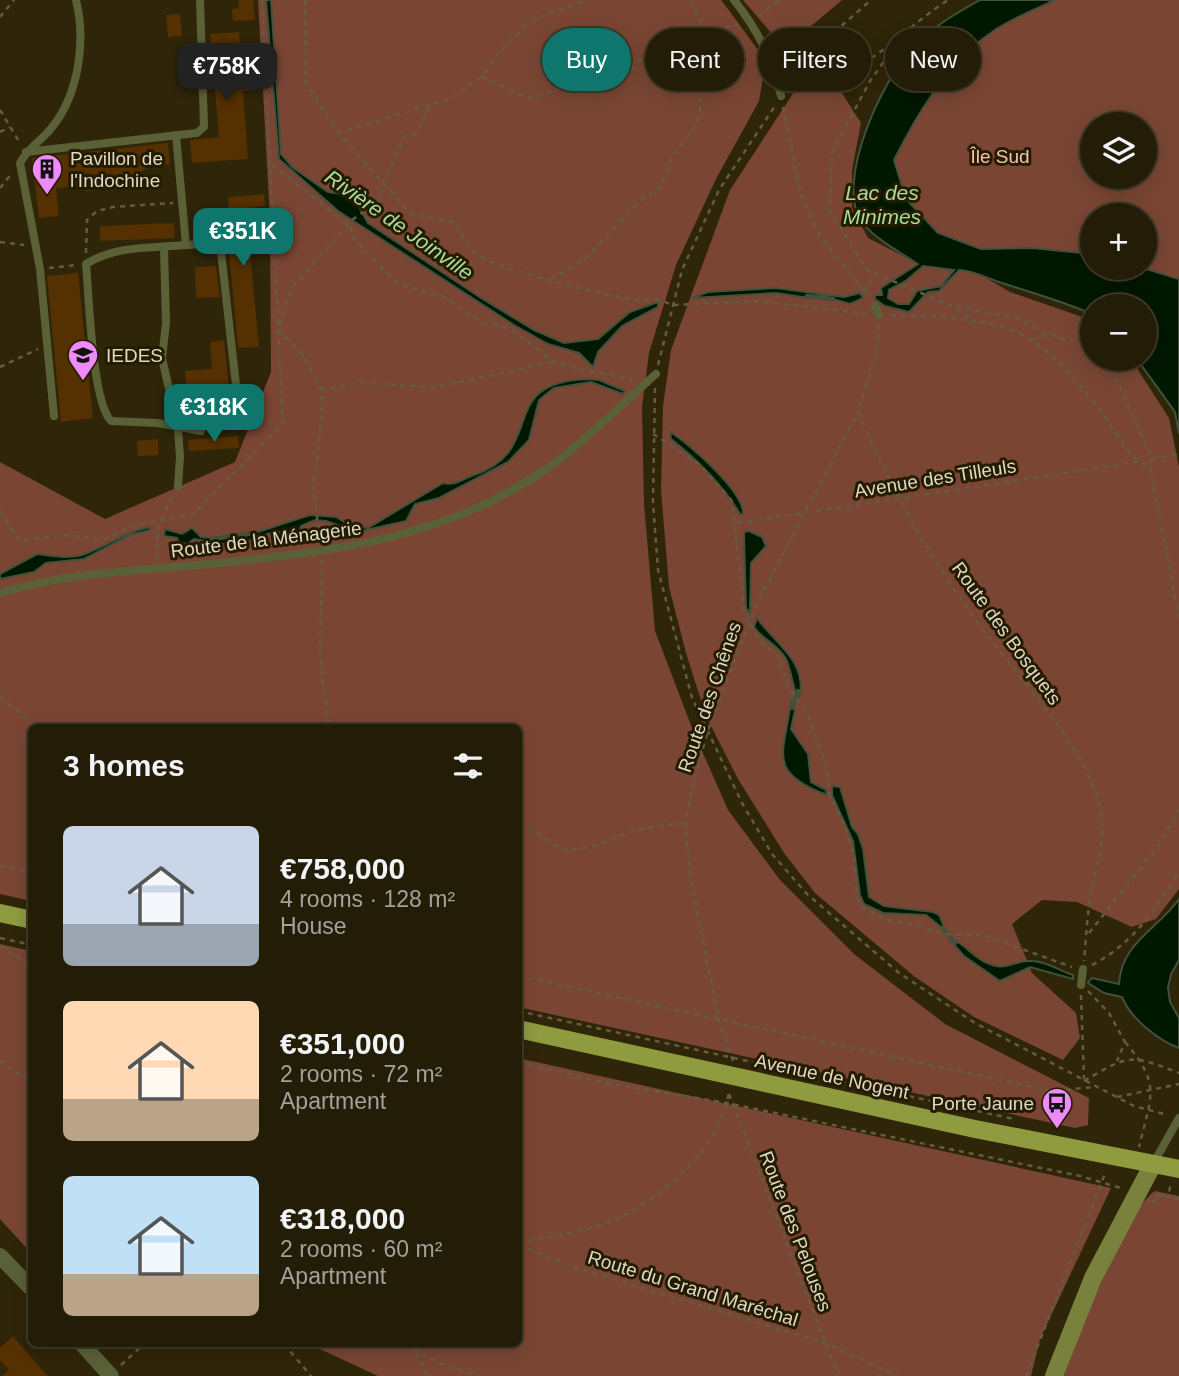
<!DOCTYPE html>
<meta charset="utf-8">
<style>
body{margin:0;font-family:Arial,sans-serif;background:#2f2914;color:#f1f3f6;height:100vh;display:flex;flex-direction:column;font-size:26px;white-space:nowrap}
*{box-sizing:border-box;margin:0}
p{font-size:23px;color:#a3a19b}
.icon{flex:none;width:38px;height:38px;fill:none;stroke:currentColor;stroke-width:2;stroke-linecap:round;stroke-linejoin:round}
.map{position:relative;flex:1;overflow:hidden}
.details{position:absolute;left:28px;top:724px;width:494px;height:623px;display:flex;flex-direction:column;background:#231c06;border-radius:10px;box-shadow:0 4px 18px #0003,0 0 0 2px #403a28}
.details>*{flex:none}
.top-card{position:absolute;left:542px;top:28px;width:530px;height:63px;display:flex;gap:14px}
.buttons{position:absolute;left:1080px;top:112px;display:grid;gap:14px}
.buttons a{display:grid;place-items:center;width:77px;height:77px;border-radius:50%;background:#231c06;box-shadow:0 4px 18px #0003,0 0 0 2px #403a28;font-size:35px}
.price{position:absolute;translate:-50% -60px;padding:0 16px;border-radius:14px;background:#0f766e;color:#fff;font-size:23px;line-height:46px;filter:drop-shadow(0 2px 4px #0008)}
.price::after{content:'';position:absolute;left:50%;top:42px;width:21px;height:16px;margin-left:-10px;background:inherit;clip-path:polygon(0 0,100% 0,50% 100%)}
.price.active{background:#222;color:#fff}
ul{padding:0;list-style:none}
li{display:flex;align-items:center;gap:21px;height:175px;padding:0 35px}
li span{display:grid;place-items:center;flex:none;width:196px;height:140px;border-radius:10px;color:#555}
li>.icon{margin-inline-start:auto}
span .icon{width:84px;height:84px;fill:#fffc;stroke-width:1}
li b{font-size:30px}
h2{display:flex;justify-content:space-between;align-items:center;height:84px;padding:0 35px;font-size:30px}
.pill{padding:0 24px;border-radius:32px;background:#231c06;box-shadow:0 4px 18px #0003,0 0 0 2px #403a28;font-size:24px;line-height:63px}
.pill.active{background:#0f766e;color:#fff}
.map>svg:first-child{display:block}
</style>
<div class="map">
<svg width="1179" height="1376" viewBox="0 0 1179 1376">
<rect width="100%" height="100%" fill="#2f2508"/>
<g fill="#7a4633" fill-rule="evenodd">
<polygon points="258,0 721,0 725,5 766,61 759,101 716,179 676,265 649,353 642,407 644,504 655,631 692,728 728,810 780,880 854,954 945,1024 1089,1098 1088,1125 1075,1128 518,1007 518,728 32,728 31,901 0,894 0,462 105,519 235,462 271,372 270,219"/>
<polygon points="743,0 842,0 790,44 779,42"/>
<path d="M1055,0H1179V279L1143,268L1144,215H1092V254L1032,248L981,249L938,233L906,199L894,160C917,114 948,63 992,32C1010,19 1034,10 1055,0ZM1092,124H1144V177H1092Z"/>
<polygon points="820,86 840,90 861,123 852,170 852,208 868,238 921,265 976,272 1010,292 1088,319 1092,323 1092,359 1131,359 1169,418 1179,467 1179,889 1156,919 1132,927 1077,902 1042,900 1012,924 1032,973 1076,1013 1080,1038 1063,1060 974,1017 915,977 815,893 784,853 738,779 706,716 686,653 669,587 661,490 663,406 671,350 730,190 794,92"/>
<polygon points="0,944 31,951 31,1253 0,1219"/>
<polygon points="518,1058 1111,1188 1040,1339 1031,1376 378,1376 309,1344 518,1344"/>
<path d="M1155,1191L1179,1196V1376H1064C1079,1337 1124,1211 1155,1191Z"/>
</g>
<g fill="#001700" stroke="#43513c" stroke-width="2" fill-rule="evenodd">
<polygon points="266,0 271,0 281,154 292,167 328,192 352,195 368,223 481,298 534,330 564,343 598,339 630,312 658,302 658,307 622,326 598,352 593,367 579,353 548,344 514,325 338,211 279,159"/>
<path d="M980,0H1055C1034,10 1010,19 992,32C948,62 917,114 894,160L906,199L938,233L981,249L1032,248L1092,254V268H1143L1179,279V434L1175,412L1137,359H1144V306H1092V314C1060,300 1029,292 996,281C983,276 973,271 959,270L939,291L928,292L909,312L885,306L875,299V295H882L881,288L918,264C900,252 876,240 862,222C834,183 882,81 911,50C930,28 955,14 980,0ZM923,266L954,270L941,286L917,291L909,304H898L888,298L889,290L907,280Z"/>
<polygon points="776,288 844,297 860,293 863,298 850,304 819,295 809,298 776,293 692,298 708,292"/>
<path d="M588,379L599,380L625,391L623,394L591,382L554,388L539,400L529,440L508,462L439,498L415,504L406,521L358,532L326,521L315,520L301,526L297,536L276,531L251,540L224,544L194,539L187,544L179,542L177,538L164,536L165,529L182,534L192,528L201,537L217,539L245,536L310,515L336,517L349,525L368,528L443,483C455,486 463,479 474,475C549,450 494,382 588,379Z"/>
<path d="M670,432C689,443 745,493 743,514H740C722,484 699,461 671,439Z"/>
<path d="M150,527V530L130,535L84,559L46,563L34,572L0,579V574L37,554C52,556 66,559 82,555C106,547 124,532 150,527Z"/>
<polygon points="749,531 762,537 766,546 751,563 750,613 746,608 744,537 744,532"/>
<path d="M757,618C773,642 809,662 799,698C792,689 792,671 786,659C778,644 764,641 754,627Z"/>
<path d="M791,701L795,710L791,729L808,754L811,782L826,790L827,795C765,772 785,752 791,701Z"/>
<polygon points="832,786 840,787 852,827 858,834 863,849 869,897 884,906 933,912 939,915 946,931 926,915 883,913 864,904 860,895 853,841 832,795"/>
<path d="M1179,899V960L1171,974L1168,988L1170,1002L1179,1018V1048C1158,1040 1131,1019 1122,997L1104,993L1088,983L1092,978L1119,984C1121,943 1158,929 1179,899Z"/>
<path d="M949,939C961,940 972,956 985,962C1008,973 1011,960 1032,961C1046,961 1060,971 1073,975V979L1030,967L1000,981L964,956Z"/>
</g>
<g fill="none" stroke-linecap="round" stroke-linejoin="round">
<g stroke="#43513c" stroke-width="4.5">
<polyline points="807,296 833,299"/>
<polyline points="211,539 254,533"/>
<polyline points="792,708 798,691"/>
<polyline points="943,928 955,943"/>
</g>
</g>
<g fill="#553000">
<polygon points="238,0 253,0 255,20 233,21 232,9 239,8"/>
<polygon points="180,14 182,36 168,37 166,15"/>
<polygon points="239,32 242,71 255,70 256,90 243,91 248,159 192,163 190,140 219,137 210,34"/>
<polygon points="168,143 170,164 150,166 137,175 109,179 110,188 86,191 85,186 56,188 59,216 39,218 32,158"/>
<polygon points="264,194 265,206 246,208 259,347 238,348 225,208 229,207 228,197"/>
<polygon points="174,223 175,238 100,241 100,226"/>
<polygon points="216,266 220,297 196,298 195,267"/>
<polygon points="78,273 93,418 61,422 47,276"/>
<polygon points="224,340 231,408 188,412 185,371 212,369 210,342"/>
<polygon points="238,436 239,448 189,451 188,440"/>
<polygon points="158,439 158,455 138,456 137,441"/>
<polygon points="13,1336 38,1365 48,1376 2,1376 9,1370 0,1360 0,1348"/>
</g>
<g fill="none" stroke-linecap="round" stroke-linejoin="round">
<g stroke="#645c42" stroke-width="2.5" stroke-dasharray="5 5" stroke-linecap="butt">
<polyline points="262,0 278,329 303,355 321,389"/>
<path d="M305,0L306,83L338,133L411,214L455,222C460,231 465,242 472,250C490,269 601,294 630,299C646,302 657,296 671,305L758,301L866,314"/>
<polyline points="759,16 779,0"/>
<polyline points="0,17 14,0"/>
<polyline points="901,38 870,81 832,152 830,211 867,270 952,306 973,321"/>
<polyline points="482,77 525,97 540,96 579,79 622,77 634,68 659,37 738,25"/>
<path d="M795,78C869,80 892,36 948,0"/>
<polyline points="789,86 838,29 871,0"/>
<polyline points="783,107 801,195 820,236 869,297"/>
<polyline points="0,110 20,143"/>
<polyline points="0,132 10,127"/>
<polyline points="338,133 452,98 482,77 499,52 527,25 542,16 587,0"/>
<polyline points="272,165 350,226 354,239 398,284 442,296 484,323 511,329 554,362 581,370 630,378 633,383"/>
<polyline points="0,188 12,173"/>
<polyline points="0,242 24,245"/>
<polyline points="86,253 87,220 97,211 113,207 173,203"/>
<polyline points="49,268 77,265"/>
<polyline points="551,279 584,260 639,202 660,187 671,159 697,124 700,114 700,70 706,32 690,0"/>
<polyline points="865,292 874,274"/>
<polyline points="956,306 1016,318 1049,334"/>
<path d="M891,315C934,317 996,316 1033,341C1060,360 1084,389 1104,415C1118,433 1128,459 1150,467L1179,617"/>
<path d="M879,325L876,354L858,412C889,483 926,552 972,615C1011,671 1090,747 1101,814C1106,843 1095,869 1090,897C1087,918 1086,940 1084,961"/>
<polyline points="1032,340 1049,334 1092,348"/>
<polyline points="1107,359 1152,459 1150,467"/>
<polyline points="658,365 682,270 719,190 775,106"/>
<polyline points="0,367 38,349"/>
<polyline points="1112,367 1122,359"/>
<polyline points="655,388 653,502 658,570 692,698 742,803 772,854 807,894 899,973 975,1023 1134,1106 1168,1115"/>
<polyline points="653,434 700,465 732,501 744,609 758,639 779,657 788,686 807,713 826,764 830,795 846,829 854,856 857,898 864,909 890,921 916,925 943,934 983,935 1072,967"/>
<polyline points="1152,459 1177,454"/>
<polyline points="0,511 19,540 68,535 102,540 136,525 193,514 283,423 278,329 292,288 352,220 379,201 383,183 405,136 418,133 430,105"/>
<polyline points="737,523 1138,462"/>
<polyline points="320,540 313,486 322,418 322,390 361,383 436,387 554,362"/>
<polyline points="157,559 157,529 173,496"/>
<polyline points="322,560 320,654 329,728"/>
<polyline points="0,697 39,728"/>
<path d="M518,826C538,827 548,847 567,849C590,851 615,837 636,830C652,826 669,825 685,823"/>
<polyline points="0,866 32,872"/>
<polyline points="1089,933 1159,845 1179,809"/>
<polyline points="0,938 32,945"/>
<polyline points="0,946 32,966"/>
<path d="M1092,965C1132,944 1156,910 1179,872"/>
<polyline points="518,976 1052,1091 1095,1087"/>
<polyline points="1088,991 1109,1013 1125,1042 1117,1061"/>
<polyline points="1081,995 1084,1079"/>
<polyline points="518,1011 1014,1119"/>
<path d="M1125,1042C1162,1085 1151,1096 1139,1147"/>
<polyline points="0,1061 32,1083"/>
<polyline points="733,1061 719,1021 691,880 685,823 691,793 707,733 756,605 858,412"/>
<polyline points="518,1062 606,1083 727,1103 1080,1176 1124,1189"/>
<path d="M1084,1081C1130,1054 1130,1054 1179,1073"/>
<polyline points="729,1094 838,1376"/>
<polyline points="1117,1097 1179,1084"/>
<polyline points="1155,1195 1179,1199"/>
<polyline points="1152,1202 1169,1191 1171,1184"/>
<path d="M518,1243C551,1236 593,1232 623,1216C669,1192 720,1146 729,1092"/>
<polyline points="518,1245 579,1269 822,1342 898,1376"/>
<polyline points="284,1344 311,1376"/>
<polyline points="404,1344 444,1365 479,1376"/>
<polyline points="412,1344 427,1376"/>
<polyline points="121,1365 144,1344"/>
<polyline points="1026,1376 1106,1171"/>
</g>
<g stroke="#5a6137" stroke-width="8">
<path d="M734,0C758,30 772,59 781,96"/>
<path d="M176,135L186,245C152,248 116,245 86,264C89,295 92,402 111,421L158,423L201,431"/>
<polyline points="26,152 197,133 204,127 200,0"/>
<polyline points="186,245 220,243 237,394"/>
<polyline points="164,247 166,323 162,358 178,429 180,457 178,487"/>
<polyline points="875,306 879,315"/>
<path d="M54,416L40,269L20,163C28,147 43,140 53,126C79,93 86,40 76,0"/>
<path d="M0,593C65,573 132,571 199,565C325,552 444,542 552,465C589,438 621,405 656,374"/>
<polyline points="1081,985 1083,969"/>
<polyline points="1153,1164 1179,1118"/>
</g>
<g stroke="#5a6137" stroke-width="16">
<polyline points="0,1256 32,1289"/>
<polyline points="82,1344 111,1376"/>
</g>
<polyline stroke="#78823d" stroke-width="18" points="1054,1376 1093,1278 1153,1164"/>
<g stroke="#8e9b3f" stroke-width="18">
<polyline points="0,913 32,920"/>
<polyline points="518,1029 975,1129 1179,1169"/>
</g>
</g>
<defs>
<g id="building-pin" transform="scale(1.575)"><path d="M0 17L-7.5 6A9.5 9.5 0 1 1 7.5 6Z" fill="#ee8bf8" stroke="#251c00"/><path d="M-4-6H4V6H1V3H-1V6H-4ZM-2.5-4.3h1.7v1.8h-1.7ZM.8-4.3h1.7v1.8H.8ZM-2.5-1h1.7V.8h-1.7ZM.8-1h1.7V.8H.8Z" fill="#111"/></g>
<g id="university-pin" transform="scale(1.575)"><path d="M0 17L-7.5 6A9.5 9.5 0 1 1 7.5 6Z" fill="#ee8bf8" stroke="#251c00"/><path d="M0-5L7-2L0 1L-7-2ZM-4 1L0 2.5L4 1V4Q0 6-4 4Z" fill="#111"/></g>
<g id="bus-pin" transform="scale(1.575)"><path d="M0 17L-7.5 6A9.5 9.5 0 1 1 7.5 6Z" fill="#ee8bf8" stroke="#251c00"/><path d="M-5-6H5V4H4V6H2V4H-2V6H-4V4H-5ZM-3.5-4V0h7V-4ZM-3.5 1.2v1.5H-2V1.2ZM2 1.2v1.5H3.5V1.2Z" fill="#111"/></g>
</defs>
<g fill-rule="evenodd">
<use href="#building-pin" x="47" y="169"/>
<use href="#university-pin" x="83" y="355"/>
<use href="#bus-pin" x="1057" y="1103"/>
</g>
<g text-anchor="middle" stroke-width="6" stroke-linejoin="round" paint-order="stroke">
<g font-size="19" fill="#f8c4b1" stroke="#251c00">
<text x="1000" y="163">Île Sud</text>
</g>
<g font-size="19" fill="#ded9c8" stroke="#251c00" text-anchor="start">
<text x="70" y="165">Pavillon de<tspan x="70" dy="22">l'Indochine</tspan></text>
<text x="106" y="362">IEDES</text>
<text x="1034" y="1110" text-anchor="end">Porte Jaune</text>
</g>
<g font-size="19" fill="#ded9c8" stroke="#251c00">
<text transform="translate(935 478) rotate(-9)" y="7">Avenue des Tilleuls</text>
<text transform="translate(266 539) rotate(-7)" y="7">Route de la Ménagerie</text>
<text transform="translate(1007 633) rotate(54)" y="7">Route des Bosquets</text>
<text transform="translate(709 697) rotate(-71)" y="7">Route des Chênes</text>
<text transform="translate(832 1076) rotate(12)" y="7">Avenue de Nogent</text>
<text transform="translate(796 1231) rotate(69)" y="7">Route des Pelouses</text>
<text transform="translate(693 1288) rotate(17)" y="7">Route du Grand Maréchal</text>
</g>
<g font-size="21" font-style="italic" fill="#a3de9c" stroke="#251c00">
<text x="882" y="200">Lac des<tspan x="882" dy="24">Minimes</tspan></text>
<text transform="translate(399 225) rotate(35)" y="7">Rivière de Joinville</text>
</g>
</g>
</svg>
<div class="buttons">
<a><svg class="icon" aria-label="layers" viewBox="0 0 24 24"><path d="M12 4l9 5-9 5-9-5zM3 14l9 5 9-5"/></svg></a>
<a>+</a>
<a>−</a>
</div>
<b class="price active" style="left:227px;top:103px">€758K</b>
<b class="price" style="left:243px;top:268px">€351K</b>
<b class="price" style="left:214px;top:444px">€318K</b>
<div class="top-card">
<a class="pill active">Buy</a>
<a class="pill">Rent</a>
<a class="pill">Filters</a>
<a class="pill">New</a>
</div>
<section class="details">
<h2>3 homes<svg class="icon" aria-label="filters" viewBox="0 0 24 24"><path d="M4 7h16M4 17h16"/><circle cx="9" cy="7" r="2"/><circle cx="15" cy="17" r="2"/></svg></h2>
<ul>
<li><span style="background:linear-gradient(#c9d6e8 70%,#9aa5b1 0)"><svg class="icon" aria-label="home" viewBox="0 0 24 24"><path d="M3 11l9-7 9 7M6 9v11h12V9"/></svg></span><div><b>€758,000</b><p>4 rooms · 128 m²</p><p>House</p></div></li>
<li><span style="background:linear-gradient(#ffd9b3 70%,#b9a48a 0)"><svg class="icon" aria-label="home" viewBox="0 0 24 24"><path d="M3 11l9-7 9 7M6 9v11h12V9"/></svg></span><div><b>€351,000</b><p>2 rooms · 72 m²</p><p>Apartment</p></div></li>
<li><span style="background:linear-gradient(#bfe0f5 70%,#b9a48a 0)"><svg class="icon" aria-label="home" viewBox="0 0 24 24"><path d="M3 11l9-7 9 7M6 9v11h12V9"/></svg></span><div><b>€318,000</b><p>2 rooms · 60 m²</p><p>Apartment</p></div></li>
</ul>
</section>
</div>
